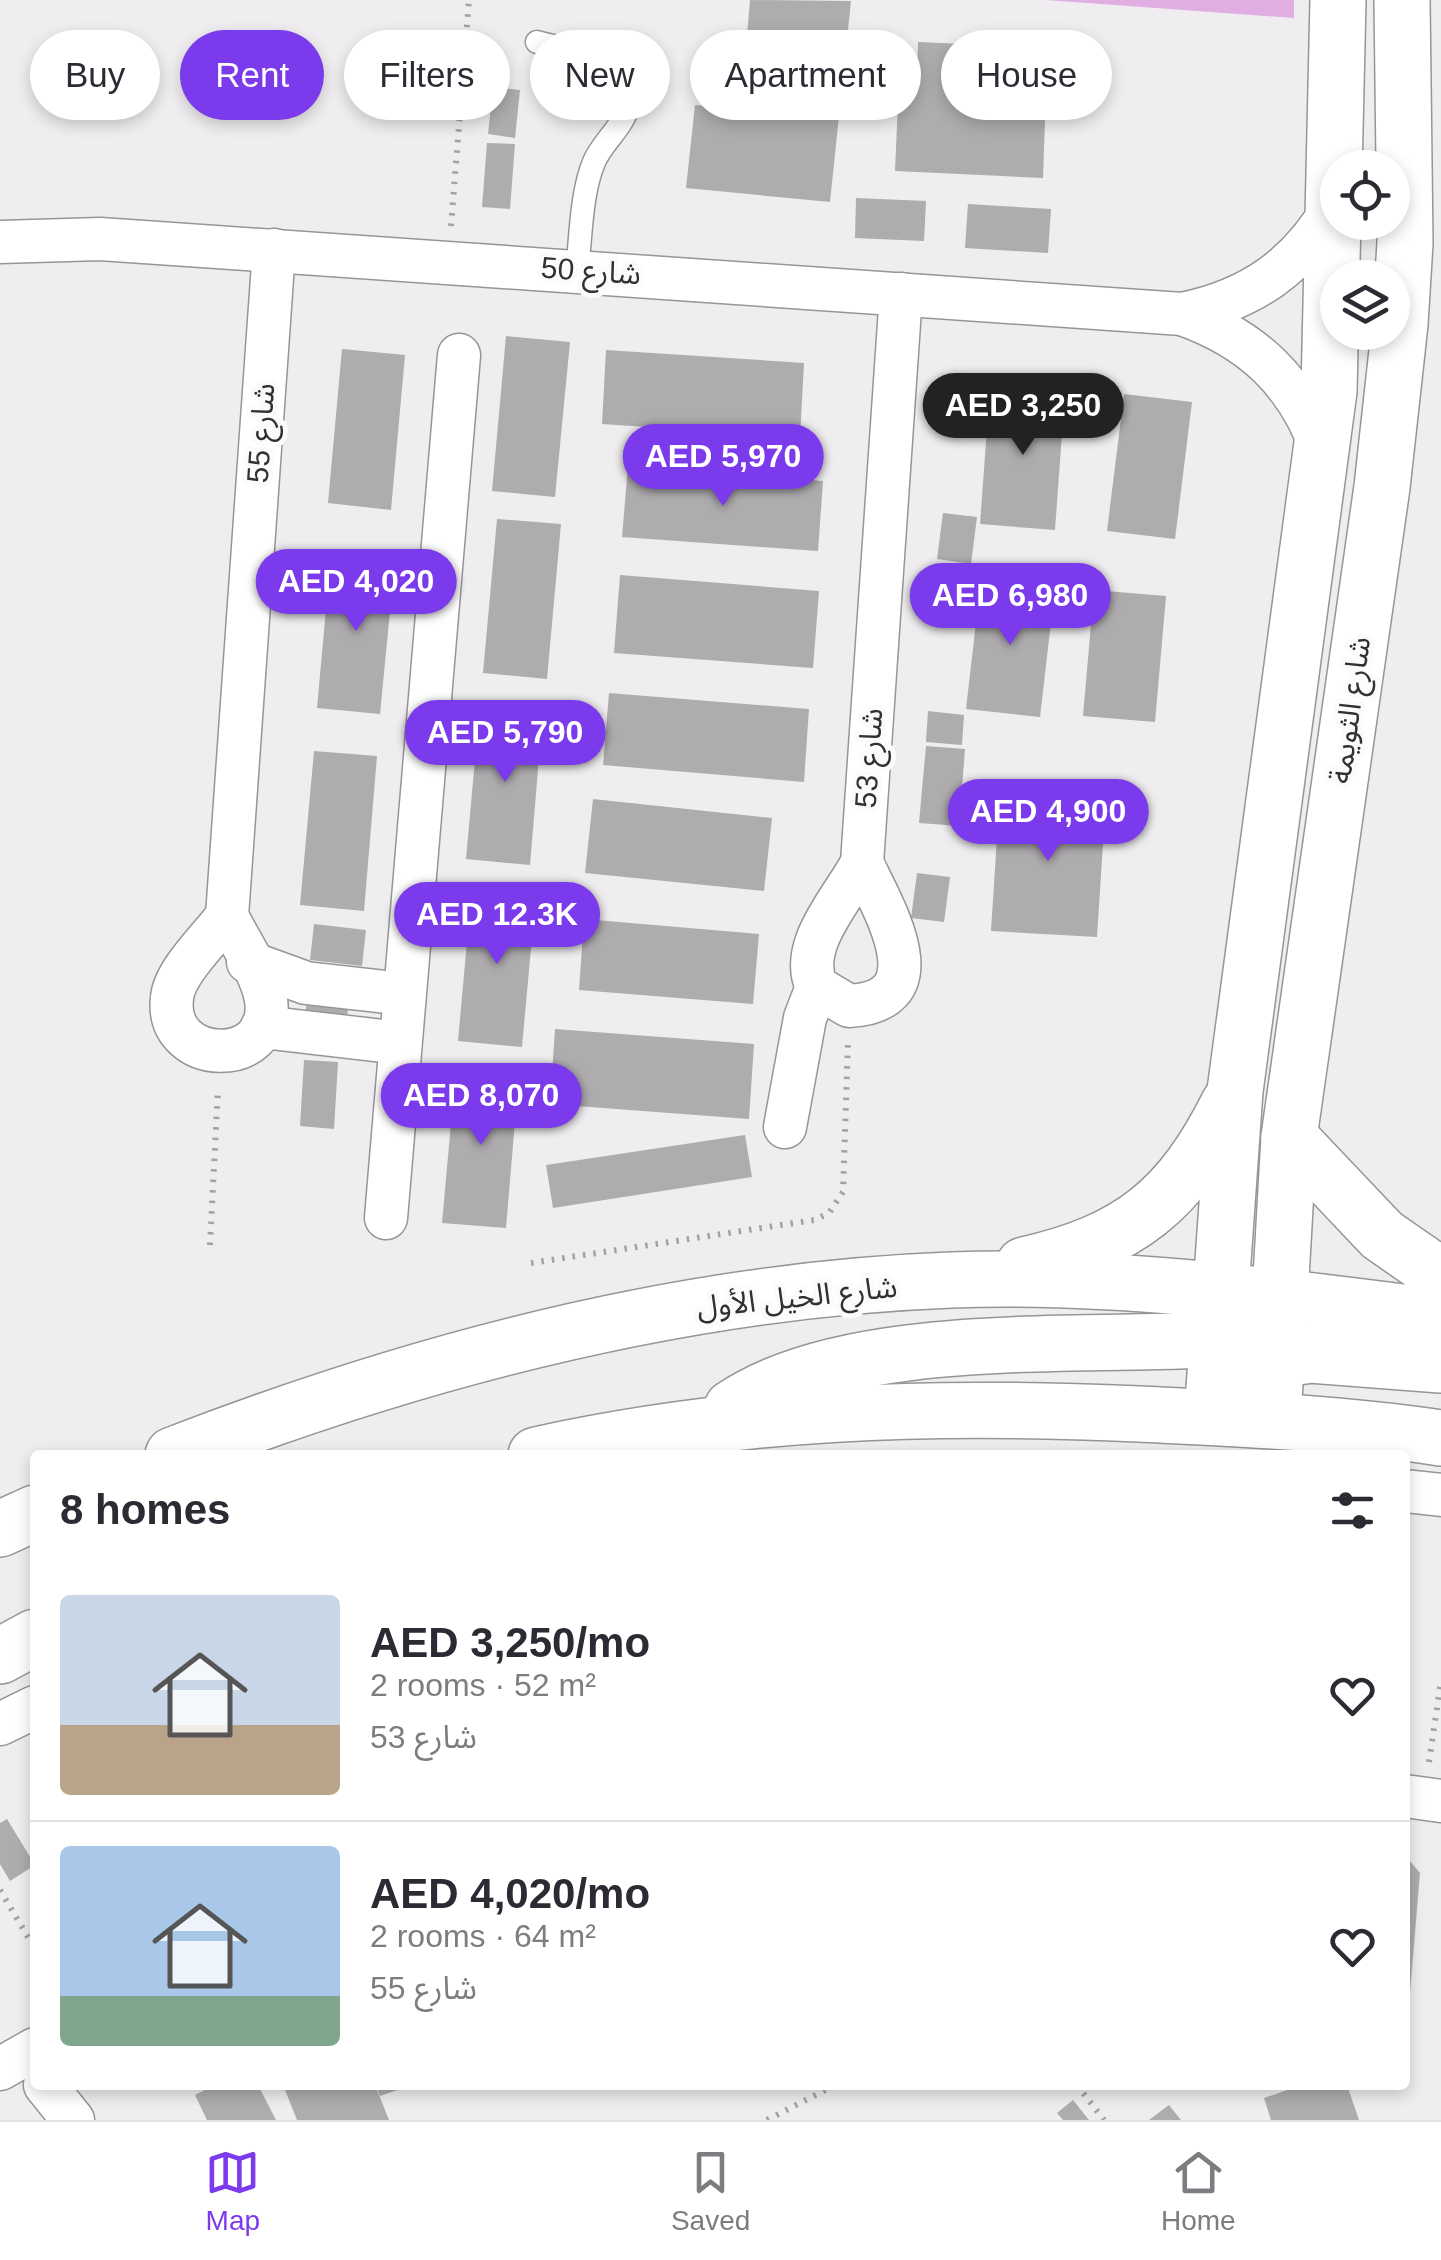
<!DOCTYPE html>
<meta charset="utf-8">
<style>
body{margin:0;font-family:Arial,"Noto Sans Arabic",sans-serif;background:#f2f2f3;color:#2b2b33;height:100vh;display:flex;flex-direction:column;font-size:38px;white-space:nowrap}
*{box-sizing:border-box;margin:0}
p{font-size:32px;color:#7c7c81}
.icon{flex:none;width:55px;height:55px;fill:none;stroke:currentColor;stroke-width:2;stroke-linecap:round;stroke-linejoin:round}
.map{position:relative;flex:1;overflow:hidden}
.side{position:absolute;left:30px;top:1450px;width:1380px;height:640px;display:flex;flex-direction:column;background:#fff;border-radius:10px;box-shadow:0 5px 15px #0003}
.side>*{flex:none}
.guide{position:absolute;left:30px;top:30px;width:1382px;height:90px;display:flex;gap:20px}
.buttons{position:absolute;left:1320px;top:150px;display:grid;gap:20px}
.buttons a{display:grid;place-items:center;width:90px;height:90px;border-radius:50%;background:#fff;box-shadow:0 5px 15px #0003;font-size:50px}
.price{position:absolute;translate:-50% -85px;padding:0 22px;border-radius:35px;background:#7c3aed;color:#fff;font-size:32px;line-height:65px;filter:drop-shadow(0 2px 5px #0008)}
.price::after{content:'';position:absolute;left:50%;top:60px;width:30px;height:22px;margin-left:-15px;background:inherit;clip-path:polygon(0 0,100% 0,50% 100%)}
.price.selected{background:#222;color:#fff}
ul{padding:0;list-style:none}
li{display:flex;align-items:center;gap:30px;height:250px;padding:0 30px}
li+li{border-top:2px solid #e1e1e2}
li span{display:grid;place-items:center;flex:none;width:280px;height:200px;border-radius:10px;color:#555}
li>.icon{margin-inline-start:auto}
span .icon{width:120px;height:120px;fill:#fffc;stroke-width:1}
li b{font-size:42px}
h2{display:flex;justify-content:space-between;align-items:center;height:120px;padding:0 30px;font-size:42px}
.chip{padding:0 35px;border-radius:45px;background:#fff;box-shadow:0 5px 15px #0003;font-size:35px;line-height:90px}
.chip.selected{background:#7c3aed;color:#fff}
.dock{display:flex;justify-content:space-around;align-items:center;height:140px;border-top:2px solid #e1e1e2;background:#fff;font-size:28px;color:#7c7c81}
.dock a{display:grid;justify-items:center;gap:5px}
.dock .selected{color:#7c3aed}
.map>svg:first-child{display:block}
</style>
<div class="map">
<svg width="1441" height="2120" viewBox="0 0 1441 2120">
<rect width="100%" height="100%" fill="#efedef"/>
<polygon fill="#e0aee3" points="1046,0 1294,0 1294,18"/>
<g fill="#afacaf">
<polygon points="750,0 851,1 830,202 686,188 695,105 766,112 774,39 747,36"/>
<polygon points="918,42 965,44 963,87 1046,91 1043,178 895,171 899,78 917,79"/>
<polygon points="493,87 520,90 515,138 488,134"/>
<polygon points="487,143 515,144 510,209 482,207"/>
<polygon points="856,198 926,201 924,241 855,238"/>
<polygon points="968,204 1051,209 1048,253 965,248"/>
<polygon points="506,336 570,342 555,497 492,491"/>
<polygon points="342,349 405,355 391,510 328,503"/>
<polygon points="606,350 804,363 800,437 602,424"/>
<polygon points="990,387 1065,392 1055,530 980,524"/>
<polygon points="1124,394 1192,402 1175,539 1107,531"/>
<polygon points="628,466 823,481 818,551 622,537"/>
<polygon points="943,513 977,517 971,564 937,559"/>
<polygon points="497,519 561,524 547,679 483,673"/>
<polygon points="331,554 395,560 380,714 317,708"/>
<polygon points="620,575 819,591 813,668 614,653"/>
<polygon points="981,579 1055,588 1040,717 966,709"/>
<polygon points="1094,590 1166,596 1155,722 1083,716"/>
<polygon points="609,693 809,709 804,782 603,765"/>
<polygon points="480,704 543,710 530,865 466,859"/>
<polygon points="928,711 964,715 962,745 926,742"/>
<polygon points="926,746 965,749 959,826 919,823"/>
<polygon points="314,751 377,756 364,911 300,905"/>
<polygon points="1000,790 1106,797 1097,937 991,931"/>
<polygon points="593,799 772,818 764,891 585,873"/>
<polygon points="917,873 950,877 944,922 911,918"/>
<polygon points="472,886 536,893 522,1047 458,1041"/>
<polygon points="584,919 759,934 753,1004 579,990"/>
<polygon points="314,924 366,930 362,966 310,960"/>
<polygon points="307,998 349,1002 346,1025 305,1020"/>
<polygon points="555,1029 754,1044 749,1119 550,1104"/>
<polygon points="304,1060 338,1062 334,1129 300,1126"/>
<polygon points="456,1068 519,1074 506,1228 442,1223"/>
<polygon points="745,1135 752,1177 553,1208 546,1165"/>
<polygon points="7,1819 35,1865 10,1881 0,1864 0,1823"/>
<polygon points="1405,1855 1420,1873 1410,1993 1405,1992"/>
<polygon points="214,2085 258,2085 276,2120 207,2120 195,2095"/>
<polygon points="283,2085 375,2085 389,2120 297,2120"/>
<polygon points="376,2085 409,2085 409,2086 380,2096"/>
<polygon points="1302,2085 1347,2085 1359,2120 1271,2120 1264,2098"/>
<polygon points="1073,2100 1089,2120 1063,2120 1057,2113"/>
<polygon points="1169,2105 1181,2120 1149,2120"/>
</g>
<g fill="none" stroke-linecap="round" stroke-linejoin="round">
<g stroke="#979597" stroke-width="25">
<path id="lane" d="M537,42C572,52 655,62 624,117C616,133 601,145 594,162C581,193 581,236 577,270"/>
</g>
<g stroke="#979597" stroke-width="45">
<g id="street">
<path d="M0,242L100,239L1182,314C1252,300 1299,266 1335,205"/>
<path d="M1182,314C1253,339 1298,382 1323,453"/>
<polyline points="862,863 901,294"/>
<path d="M862,863C883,908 941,1001 849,1006L817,987C797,946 843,899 862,863Z"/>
<polyline points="227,916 274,250"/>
<path d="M227,916C239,941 262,973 266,1000C276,1069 164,1067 172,998C174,972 211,938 227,916Z"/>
<polyline points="248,962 306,983 404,994"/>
<polyline points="262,1027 400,1043"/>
<polyline points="785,1127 805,1018 817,987"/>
<polyline points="386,1218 459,355"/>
<polyline points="1405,1491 1441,1495"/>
<polyline points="0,1724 35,1707"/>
<polyline points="1405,1796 1441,1801"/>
<polyline points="0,2069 35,2049"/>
<polyline points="45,2085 73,2120"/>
</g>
</g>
<g stroke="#979597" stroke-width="58">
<g id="secondary">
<polyline points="1289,1137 1382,1235 1441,1276"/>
<path d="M1024,1265C1130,1241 1180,1201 1229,1103"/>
<polyline points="1245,1377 1291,1358 1310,1355 1441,1365"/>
<path d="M732,1408C849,1328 1089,1348 1230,1339L1249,1332"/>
<polyline points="1212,1417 1235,1091 1329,391 1338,0"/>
<polyline points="1273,1419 1289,1137 1382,487 1400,324 1405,243 1402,0"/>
<path d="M173,1455C421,1359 684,1290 951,1280C1115,1274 1279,1296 1441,1317"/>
<path d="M536,1455C742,1410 929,1405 1139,1414C1240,1419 1341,1423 1441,1438"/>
<polyline points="0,1529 35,1513"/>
<polyline points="0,1656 35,1637"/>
</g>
</g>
<g stroke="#a3a1a3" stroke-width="6" stroke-dasharray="2.5 8" stroke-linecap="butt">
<polyline points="451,226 469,0"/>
<polyline points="210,1245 218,1089"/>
<polyline points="531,1263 814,1220 829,1213 843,1192 848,1042"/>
<polyline points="1429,1762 1441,1681"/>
<polyline points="0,1890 35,1949"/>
<polyline points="1077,2085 1104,2120"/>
<polyline points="767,2120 835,2085"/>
</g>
<use href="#lane" stroke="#fff" stroke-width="22"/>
<use href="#street" stroke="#fff" stroke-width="42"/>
<use href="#secondary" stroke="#fff" stroke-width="55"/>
</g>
<g text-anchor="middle" stroke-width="10" stroke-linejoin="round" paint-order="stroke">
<g font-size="30" fill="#313131" stroke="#fcfafd">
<text transform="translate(591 271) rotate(4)" y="10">شارع 50</text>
<text transform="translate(261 433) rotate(-86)" y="10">شارع 55</text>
<text transform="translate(1350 710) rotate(-82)" y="10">شارع الثويمة</text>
<text transform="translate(869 758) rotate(-86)" y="10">شارع 53</text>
<text transform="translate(797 1297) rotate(-6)" y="10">شارع الخيل الأول</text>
</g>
</g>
</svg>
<div class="buttons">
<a><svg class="icon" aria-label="locate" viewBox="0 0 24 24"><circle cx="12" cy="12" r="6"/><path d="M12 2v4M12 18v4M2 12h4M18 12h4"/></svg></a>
<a><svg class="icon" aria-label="layers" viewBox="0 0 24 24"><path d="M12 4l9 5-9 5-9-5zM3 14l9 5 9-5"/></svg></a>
</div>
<b class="price selected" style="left:1023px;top:458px">AED 3,250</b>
<b class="price" style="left:723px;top:509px">AED 5,970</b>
<b class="price" style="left:356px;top:634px">AED 4,020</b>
<b class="price" style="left:1010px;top:648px">AED 6,980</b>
<b class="price" style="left:505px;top:785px">AED 5,790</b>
<b class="price" style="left:1048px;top:864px">AED 4,900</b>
<b class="price" style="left:497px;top:967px">AED 12.3K</b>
<b class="price" style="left:481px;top:1148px">AED 8,070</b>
<div class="guide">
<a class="chip">Buy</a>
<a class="chip selected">Rent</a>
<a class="chip">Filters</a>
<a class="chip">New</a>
<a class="chip">Apartment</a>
<a class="chip">House</a>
</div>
<section class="side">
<h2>8 homes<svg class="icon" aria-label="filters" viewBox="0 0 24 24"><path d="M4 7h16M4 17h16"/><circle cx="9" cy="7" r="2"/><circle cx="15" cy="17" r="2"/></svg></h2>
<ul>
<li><span style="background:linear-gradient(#c9d6e8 65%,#b9a48a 0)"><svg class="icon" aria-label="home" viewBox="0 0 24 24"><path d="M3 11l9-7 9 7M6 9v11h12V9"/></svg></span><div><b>AED 3,250/mo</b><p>2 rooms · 52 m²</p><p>شارع 53</p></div><svg class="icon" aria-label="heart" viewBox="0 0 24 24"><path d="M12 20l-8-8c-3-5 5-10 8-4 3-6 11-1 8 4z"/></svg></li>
<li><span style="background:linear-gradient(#a9c7e8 75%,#7fa58c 0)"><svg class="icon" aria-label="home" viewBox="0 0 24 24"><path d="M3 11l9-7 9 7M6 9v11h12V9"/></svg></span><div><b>AED 4,020/mo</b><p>2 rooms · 64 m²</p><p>شارع 55</p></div><svg class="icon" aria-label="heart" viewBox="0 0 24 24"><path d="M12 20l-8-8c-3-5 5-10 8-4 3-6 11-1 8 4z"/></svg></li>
</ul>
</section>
</div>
<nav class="dock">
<a class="selected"><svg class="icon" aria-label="map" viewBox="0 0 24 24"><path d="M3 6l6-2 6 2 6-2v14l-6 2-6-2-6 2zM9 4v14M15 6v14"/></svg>Map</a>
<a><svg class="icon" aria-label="saved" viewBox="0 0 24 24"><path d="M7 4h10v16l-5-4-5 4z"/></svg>Saved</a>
<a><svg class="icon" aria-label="home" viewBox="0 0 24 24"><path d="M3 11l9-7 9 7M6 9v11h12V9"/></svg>Home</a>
</nav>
